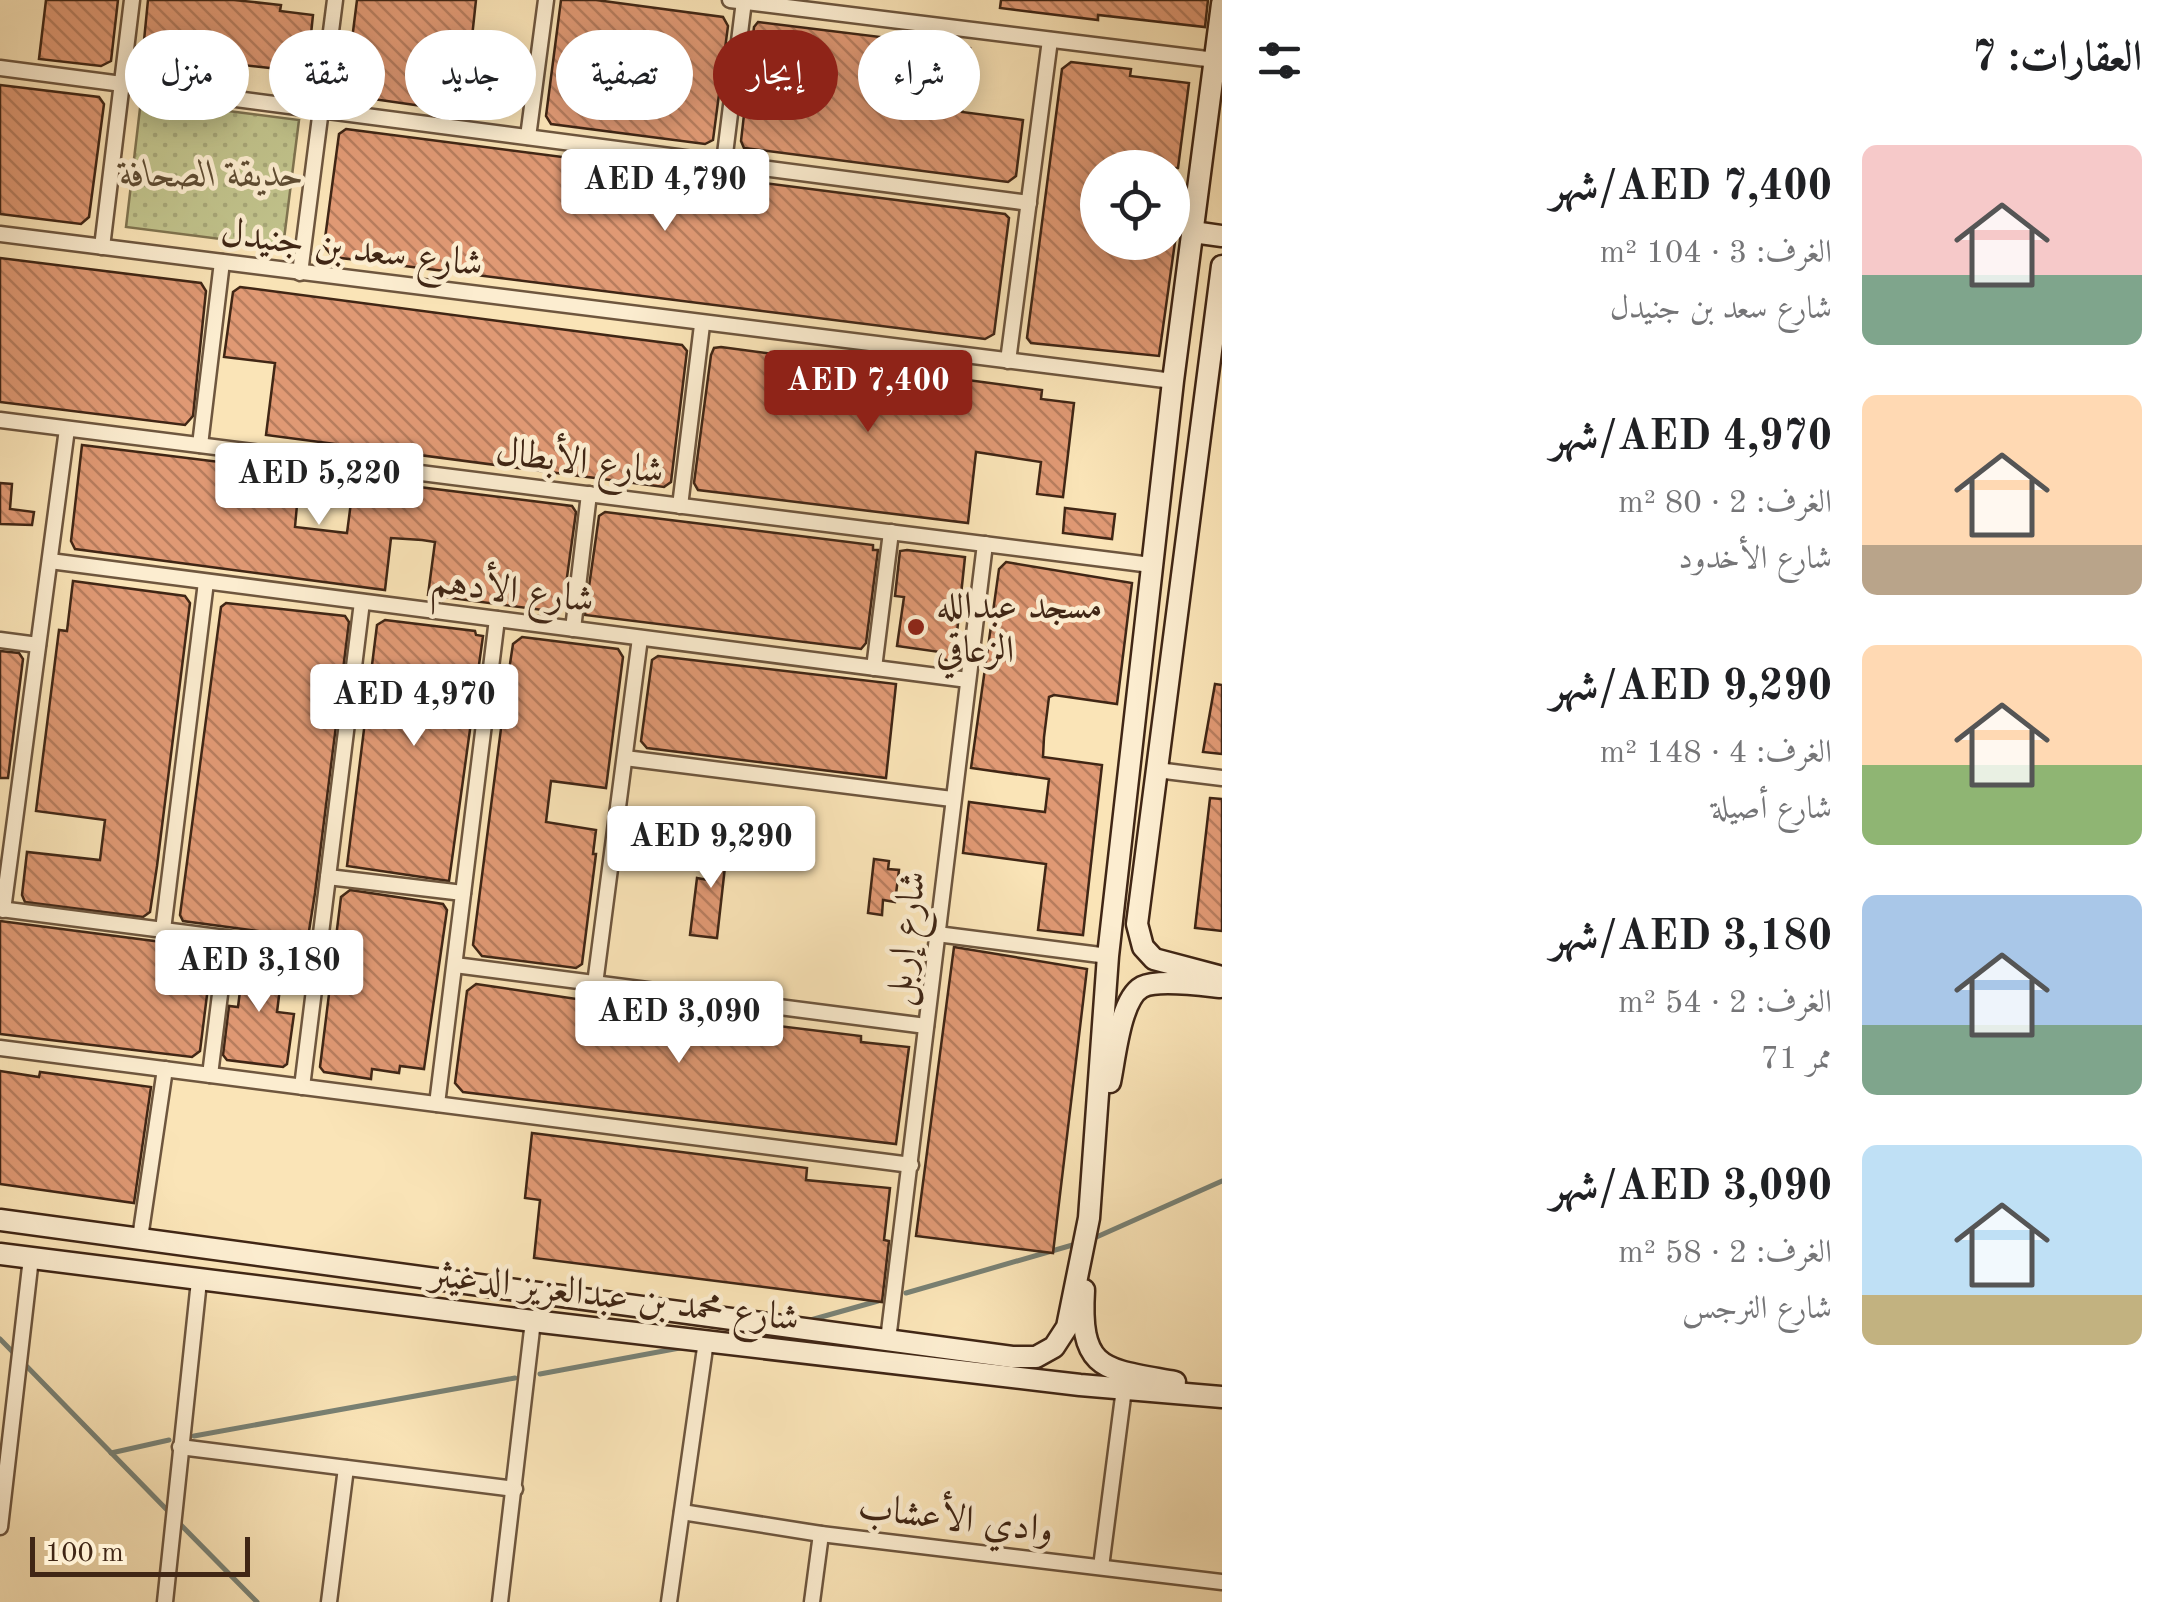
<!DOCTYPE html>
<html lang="ar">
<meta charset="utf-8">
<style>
body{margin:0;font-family:"Old Standard TT",Amiri,serif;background:#f6f6f6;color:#202124;direction:rtl;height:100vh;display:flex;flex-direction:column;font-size:38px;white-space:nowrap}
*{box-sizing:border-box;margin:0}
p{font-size:32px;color:#757577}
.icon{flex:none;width:55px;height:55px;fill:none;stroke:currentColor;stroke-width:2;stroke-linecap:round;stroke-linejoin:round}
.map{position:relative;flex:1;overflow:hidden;direction:ltr}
.side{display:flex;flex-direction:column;background:#fff;width:950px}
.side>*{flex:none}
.guide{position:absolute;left:30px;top:30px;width:950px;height:90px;direction:rtl;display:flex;gap:20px}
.controls{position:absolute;left:1080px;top:150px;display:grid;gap:20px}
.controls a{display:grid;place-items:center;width:110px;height:110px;border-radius:50%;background:#fff;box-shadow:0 5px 25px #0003;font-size:50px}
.scale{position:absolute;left:30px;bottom:25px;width:220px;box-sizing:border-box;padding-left:10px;border:5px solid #402615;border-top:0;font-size:28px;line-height:35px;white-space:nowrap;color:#402615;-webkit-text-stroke:8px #fcedd0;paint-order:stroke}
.price{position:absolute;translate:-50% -85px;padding:0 22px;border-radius:10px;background:#fff;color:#222;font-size:32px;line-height:65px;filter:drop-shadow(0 2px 5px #0008)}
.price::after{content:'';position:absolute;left:50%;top:60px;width:30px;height:22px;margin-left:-15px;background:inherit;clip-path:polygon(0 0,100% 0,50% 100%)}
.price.current{background:#8f2418;color:#fff}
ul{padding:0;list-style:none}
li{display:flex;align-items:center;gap:30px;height:250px;padding:0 30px}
li span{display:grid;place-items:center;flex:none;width:280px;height:200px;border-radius:15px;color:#555}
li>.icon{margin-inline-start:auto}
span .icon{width:120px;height:120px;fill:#fffc;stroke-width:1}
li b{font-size:42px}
h2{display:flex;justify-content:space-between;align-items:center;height:120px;padding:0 30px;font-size:42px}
.chip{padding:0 35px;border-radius:45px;background:#fff;box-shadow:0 5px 25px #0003;font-size:35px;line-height:90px}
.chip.current{background:#8f2418;color:#fff}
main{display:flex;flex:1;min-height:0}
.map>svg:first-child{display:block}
</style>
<main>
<section class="side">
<h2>العقارات: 7<svg class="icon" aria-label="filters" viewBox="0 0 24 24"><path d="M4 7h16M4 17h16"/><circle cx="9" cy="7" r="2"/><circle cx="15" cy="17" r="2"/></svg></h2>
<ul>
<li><span style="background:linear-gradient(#f6c9c9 65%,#7fa58c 0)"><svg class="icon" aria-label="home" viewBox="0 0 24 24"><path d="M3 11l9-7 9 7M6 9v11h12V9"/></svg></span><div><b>AED 7,400/شهر</b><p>الغرف: 3 · 104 m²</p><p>شارع سعد بن جنيدل</p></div></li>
<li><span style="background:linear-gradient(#ffd9b3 75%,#b9a48a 0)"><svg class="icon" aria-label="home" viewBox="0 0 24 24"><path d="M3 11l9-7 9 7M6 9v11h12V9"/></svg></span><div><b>AED 4,970/شهر</b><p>الغرف: 2 · 80 m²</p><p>شارع الأخدود</p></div></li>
<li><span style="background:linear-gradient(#ffd9b3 60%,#8fb573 0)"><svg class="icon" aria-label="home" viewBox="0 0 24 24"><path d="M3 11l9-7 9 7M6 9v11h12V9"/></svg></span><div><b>AED 9,290/شهر</b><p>الغرف: 4 · 148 m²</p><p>شارع أصيلة</p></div></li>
<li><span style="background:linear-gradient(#a9c7e8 65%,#7fa58c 0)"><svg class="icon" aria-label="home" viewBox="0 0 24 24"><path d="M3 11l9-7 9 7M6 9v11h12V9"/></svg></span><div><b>AED 3,180/شهر</b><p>الغرف: 2 · 54 m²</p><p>ممر 71</p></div></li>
<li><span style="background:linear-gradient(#bfe0f5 75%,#c2b280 0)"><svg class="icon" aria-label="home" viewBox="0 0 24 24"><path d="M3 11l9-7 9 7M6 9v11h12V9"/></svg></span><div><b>AED 3,090/شهر</b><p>الغرف: 2 · 58 m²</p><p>شارع النرجس</p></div></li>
</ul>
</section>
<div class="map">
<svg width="1222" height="1602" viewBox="0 0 1222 1602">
<defs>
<pattern id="grass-dots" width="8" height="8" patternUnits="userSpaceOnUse" patternTransform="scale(2.5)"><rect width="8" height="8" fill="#c1c38c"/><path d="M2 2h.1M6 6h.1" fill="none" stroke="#a7a778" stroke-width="1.8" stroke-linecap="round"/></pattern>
<pattern id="building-back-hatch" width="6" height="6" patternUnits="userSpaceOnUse" patternTransform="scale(2.5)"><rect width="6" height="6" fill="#e09974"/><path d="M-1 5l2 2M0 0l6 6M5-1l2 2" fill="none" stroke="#b77d5e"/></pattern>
</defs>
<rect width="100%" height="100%" fill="#fae4b7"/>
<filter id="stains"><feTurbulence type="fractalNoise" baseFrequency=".002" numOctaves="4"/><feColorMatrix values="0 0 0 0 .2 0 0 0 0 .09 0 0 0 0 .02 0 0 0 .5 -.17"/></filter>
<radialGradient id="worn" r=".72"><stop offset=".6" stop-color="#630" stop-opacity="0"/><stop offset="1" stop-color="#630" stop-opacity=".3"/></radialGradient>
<polygon fill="url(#grass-dots)" stroke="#807450" stroke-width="2.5" points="141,100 299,120 283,247 126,227"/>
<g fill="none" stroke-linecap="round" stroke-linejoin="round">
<g stroke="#798174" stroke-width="5">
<polyline points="1092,1239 1222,1181"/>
<polyline points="906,1293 1076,1244"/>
<polyline points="807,1321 878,1301"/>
<polyline points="742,1337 766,1332"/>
<polyline points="0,1339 171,1514"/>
<polyline points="540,1374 685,1347"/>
<polyline points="194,1436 515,1378"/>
<polyline points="111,1453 169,1440"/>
<polyline points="178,1522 257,1602"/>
</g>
</g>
<g fill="url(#building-back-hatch)" stroke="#402615" stroke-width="2.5">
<polygon points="46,0 118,0 111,61 101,66 39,59"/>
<polygon points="148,0 234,0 281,5 280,11 313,15 307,72 188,59 187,66 142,61"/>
<polygon points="357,0 476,0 464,112 345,95"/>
<polygon points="561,0 596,0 723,17 728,26 713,140 705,144 551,124 546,116"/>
<polygon points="1001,0 1208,0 1205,27 1098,15 1098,20 1000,8"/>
<polygon points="758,22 970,48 962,112 1023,120 1016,176 1008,182 744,148 741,141 754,27"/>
<polygon points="1071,62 1131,69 1130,76 1189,83 1178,168 1098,168 1098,242 1175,242 1159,356 1031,343 1027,338 1062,69"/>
<polygon points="0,85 99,97 104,104 89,217 81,224 0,214"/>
<polygon points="346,129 1005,214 1009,218 994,334 985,339 333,257 324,246 339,134"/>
<polygon points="0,258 201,283 206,291 193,416 185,425 0,402"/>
<polygon points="240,287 682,345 687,351 671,482 664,487 266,435 275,363 224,357 233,292"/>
<polygon points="721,347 1042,390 1041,399 1074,403 1063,497 1037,494 1041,462 976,452 968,523 698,490 694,483 711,355 714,348"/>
<polygon points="82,445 300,472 295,527 347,533 354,479 572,506 576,512 563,606 558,612 428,595 435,542 422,540 391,538 385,590 75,549 71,541"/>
<polygon points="0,483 12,484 10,509 34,512 32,525 0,524"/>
<polygon points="1065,508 1115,514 1112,539 1063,533"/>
<polygon points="605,512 873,545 873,550 878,550 866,643 861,649 585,615 599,516"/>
<polygon points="907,550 965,557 954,661 939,659 940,652 897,646 904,597 895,596 900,551"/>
<polygon points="1006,562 1132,583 1117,704 1054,695 1049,697 1044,737 1043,757 1102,765 1083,935 1038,930 1046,864 963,853 969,802 1045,812 1049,779 971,768 999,569"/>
<polygon points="73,581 185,596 190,603 157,866 150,912 143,917 25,902 22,895 27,852 100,860 105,820 36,811 59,630 67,631"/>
<polygon points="226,603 345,616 349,622 315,893 309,931 302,937 183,921 180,915 221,607"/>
<polygon points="385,620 475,631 476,635 483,636 449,881 347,866 377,625"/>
<polygon points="522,637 618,649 623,657 606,788 551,781 546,822 596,830 593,854 596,854 582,964 576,968 482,956 473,945 506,690 513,644"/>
<polygon points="0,651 19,653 23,659 8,778 0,778"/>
<polygon points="658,656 896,684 886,778 647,748 641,741 652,660"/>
<polygon points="1215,684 1222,685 1222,754 1203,752"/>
<polygon points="1210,798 1222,799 1222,931 1195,928"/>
<polygon points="717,829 729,831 717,938 690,935 697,878 708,880 712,859 710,842"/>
<polygon points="874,859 889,861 888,869 899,870 895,902 883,900 882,915 868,913"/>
<polygon points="350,890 443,904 447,910 424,1069 400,1066 399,1073 372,1069 371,1079 324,1072 320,1067 341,897"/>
<polygon points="0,921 208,948 212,955 200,1051 192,1057 0,1034"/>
<polygon points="954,947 1087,969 1053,1253 916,1236"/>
<polygon points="245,951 284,956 277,1012 294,1014 287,1064 283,1067 227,1060 223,1055 229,1006 238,1007"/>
<polygon points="476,984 670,1013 861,1036 861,1042 909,1047 896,1144 463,1092 455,1083 467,991"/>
<polygon points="0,1071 39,1077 40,1072 151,1087 134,1203 0,1184"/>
<polygon points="532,1133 807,1168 806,1180 890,1188 884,1240 889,1241 882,1302 534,1258 540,1200 525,1198"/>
</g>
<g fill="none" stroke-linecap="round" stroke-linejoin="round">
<g stroke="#6e563e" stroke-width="19">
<g id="street">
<polyline points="730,0 1215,60"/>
<polyline points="0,68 1029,203"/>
<polyline points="528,137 546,0"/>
<polyline points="724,162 744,1"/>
<polyline points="0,234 1173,381"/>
<polyline points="102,247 132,0"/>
<polyline points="300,273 335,0"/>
<polyline points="1008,361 1050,40"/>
<polyline points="0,420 1151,565"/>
<polyline points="200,445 222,262"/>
<polyline points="680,506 702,325"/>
<polyline points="50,561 968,680"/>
<polyline points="573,629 589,494"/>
<polyline points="0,640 38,645"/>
<polyline points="874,668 891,532"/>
<polyline points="625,758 952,799"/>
<polyline points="1157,770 1222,778"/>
<polyline points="328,877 463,893"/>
<polyline points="0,909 319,950"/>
<polyline points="3,910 67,429"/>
<polyline points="163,930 206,582"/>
<polyline points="937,934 1108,956"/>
<polyline points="455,965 926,1026"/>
<polyline points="595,984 640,638"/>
<polyline points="0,1048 911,1165"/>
<polyline points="210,1075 227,938"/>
<polyline points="302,1087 362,602"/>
<polyline points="437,1104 497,619"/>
<polyline points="140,1238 165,1069"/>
<polyline points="888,1340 985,544"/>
<polyline points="180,1447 515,1489"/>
<polyline points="682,1512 821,1534 1222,1582"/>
<polyline points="0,1527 31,1258"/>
<polyline points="1101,1567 1124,1389"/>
<polyline points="165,1602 199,1281"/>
<polyline points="329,1602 346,1468"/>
<polyline points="500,1602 533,1321"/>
<polyline points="669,1602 706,1341"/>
<polyline points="812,1602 821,1534"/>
</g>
</g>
<g stroke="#402615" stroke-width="25">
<g id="secondary">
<polyline points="1193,232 1222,236"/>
<polyline points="1222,266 1137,924 1143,947 1154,959 1222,977"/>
<path d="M1110,1082C1115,1059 1120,999 1142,987C1158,979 1201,985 1220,987"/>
<polyline points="0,1220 1012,1357 1036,1357 1054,1347 1067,1327 1089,1218 1108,956 1173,381 1222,4"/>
<polyline points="0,1254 533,1321 1080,1385 1222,1397"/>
<path d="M1084,1290C1079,1372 1104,1369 1175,1382"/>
</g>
</g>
<use href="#street" stroke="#fcedd0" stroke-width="14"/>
<use href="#secondary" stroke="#fcedd0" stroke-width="20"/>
</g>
<circle fill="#8f2418" stroke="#fcedd0" stroke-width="4" cx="916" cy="627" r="10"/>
<g text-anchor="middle" stroke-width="9" stroke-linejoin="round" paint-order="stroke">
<g font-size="38" font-style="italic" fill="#604d33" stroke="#fcedd0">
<text x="212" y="186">حديقة الصحافة</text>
</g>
<g font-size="38" fill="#402615" stroke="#fcedd0">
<text transform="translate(352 247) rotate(7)" y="13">شارع سعد بن جنيدل</text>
<text transform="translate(580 460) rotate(7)" y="13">شارع الأبطال</text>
<text transform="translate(513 589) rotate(7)" y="13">شارع الأدهم</text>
<text transform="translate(904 938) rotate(-83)" y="13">شارع إربل</text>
<text transform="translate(615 1295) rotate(7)" y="13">شارع محمد بن عبدالعزيز الدغيثر</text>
<text transform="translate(956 1517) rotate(7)" y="13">وادي الأعشاب</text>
</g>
<g font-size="38" fill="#402615" stroke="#fcedd0" text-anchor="start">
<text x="936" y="618">مسجد عبدالله<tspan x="936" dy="44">الزعاقي</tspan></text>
</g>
</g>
<rect width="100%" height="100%" filter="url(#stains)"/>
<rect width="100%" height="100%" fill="url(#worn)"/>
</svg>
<div class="controls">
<a><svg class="icon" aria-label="locate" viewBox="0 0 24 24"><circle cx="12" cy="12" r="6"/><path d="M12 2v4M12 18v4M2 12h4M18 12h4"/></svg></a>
</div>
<div class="scale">100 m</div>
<b class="price" style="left:665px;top:234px">AED 4,790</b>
<b class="price current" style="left:868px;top:435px">AED 7,400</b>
<b class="price" style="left:319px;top:528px">AED 5,220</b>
<b class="price" style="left:414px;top:749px">AED 4,970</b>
<b class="price" style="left:711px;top:891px">AED 9,290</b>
<b class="price" style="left:259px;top:1015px">AED 3,180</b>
<b class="price" style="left:679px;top:1066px">AED 3,090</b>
<div class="guide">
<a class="chip">شراء</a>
<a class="chip current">إيجار</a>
<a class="chip">تصفية</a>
<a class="chip">جديد</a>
<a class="chip">شقة</a>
<a class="chip">منزل</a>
</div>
</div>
</main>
